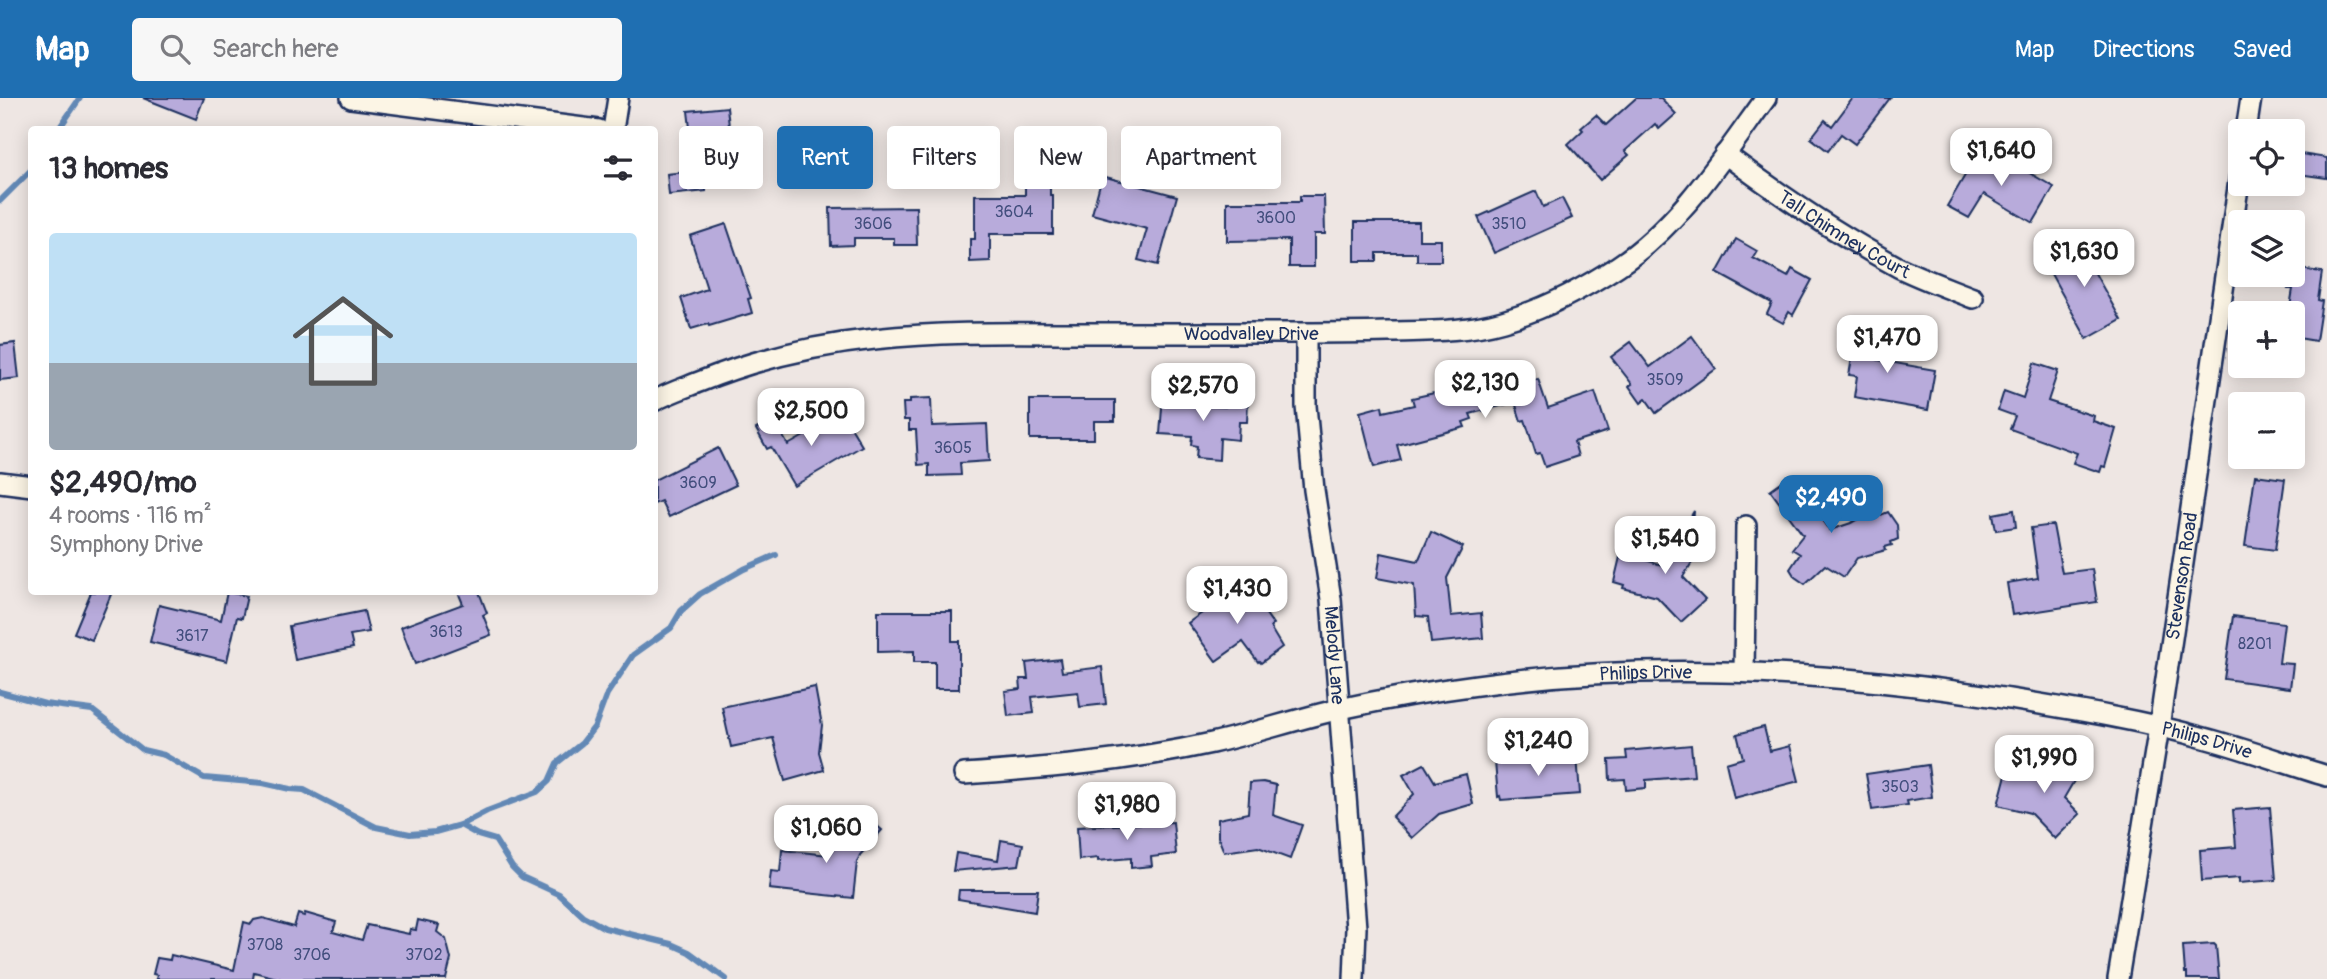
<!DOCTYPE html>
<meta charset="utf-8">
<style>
body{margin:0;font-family:Pangolin,sans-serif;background:#f7f7f7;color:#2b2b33;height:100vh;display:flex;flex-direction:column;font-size:26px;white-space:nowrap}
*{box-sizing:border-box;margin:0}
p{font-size:23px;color:#7c7c81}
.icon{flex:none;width:38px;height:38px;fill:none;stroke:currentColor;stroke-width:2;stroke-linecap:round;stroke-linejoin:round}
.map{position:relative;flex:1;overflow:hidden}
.sheet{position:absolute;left:28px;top:28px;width:630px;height:469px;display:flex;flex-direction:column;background:#fff;border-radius:7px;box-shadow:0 4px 18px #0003}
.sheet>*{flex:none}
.top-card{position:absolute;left:679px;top:28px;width:665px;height:63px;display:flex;gap:14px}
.tools{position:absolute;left:2228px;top:21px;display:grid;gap:14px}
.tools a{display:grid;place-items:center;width:77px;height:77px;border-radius:7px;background:#fff;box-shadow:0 4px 18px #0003;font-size:35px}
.price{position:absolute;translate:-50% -60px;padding:0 16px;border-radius:14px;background:#fff;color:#222;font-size:23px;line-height:46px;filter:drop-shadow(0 2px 4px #0008)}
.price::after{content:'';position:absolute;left:50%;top:42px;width:21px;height:16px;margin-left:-10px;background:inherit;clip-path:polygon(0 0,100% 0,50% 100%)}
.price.selected{background:#1f6fb2;color:#fff}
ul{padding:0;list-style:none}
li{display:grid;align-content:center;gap:14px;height:371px;padding:0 21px}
li span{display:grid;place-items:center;height:217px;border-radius:7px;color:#555}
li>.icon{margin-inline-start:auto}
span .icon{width:126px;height:126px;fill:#fffc;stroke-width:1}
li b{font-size:30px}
h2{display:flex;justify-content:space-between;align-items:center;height:84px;padding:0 21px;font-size:30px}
.pill{padding:0 24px;border-radius:7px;background:#fff;box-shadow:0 4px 18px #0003;font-size:24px;line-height:63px}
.pill.selected{background:#1f6fb2;color:#fff}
header{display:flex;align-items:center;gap:42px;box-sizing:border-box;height:98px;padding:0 35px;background:#1f6fb2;color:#fff}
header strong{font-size:33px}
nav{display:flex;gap:38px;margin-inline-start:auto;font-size:24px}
.search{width:490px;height:63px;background:#f7f7f7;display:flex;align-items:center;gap:18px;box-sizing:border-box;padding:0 24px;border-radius:7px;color:#7c7c81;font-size:26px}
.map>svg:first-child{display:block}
</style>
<header>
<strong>Map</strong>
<div class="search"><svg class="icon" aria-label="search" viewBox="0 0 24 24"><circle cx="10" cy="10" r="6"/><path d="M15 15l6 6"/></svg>Search here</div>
<nav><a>Map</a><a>Directions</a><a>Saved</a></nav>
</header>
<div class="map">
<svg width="2327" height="881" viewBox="0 0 2327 881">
<rect width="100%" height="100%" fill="#eee6e3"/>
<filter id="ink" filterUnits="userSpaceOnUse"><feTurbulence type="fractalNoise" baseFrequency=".0143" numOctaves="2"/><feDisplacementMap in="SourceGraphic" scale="14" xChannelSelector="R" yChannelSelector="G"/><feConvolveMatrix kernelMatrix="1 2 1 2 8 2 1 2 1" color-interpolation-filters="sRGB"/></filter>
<g filter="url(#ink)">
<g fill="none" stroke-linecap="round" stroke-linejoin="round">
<g stroke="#6288b5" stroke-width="6">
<polyline points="58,32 80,0"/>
<polyline points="0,103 32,71"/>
<polyline points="0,594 45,606 92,612 143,652 164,657 204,680 263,685 290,691 304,692 376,729 410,736 435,734 460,727 487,713 537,694 549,683 557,665 582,645 595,628 607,596 633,557 671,530 681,513 700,496 744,471 776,457"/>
<polyline points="460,727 478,737 495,742 512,769 522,779 559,796 583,818 605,830 671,846 689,854 726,881"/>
</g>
</g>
<g fill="#b8abdb" stroke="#1b2f5e" stroke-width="2">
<polygon points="143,0 204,0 196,21"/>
<polygon points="1636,0 1661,0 1676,16 1659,31 1655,26 1625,53 1629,57 1600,82 1568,46 1583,32 1581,30 1596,17 1606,27"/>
<polygon points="1853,0 1890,0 1855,46 1841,36 1828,53 1811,40 1825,22 1832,28"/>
<polygon points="727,9 735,86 706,89 706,93 669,97 667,76 695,73 688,13"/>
<polygon points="1989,52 2054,89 2033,125 1984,96 1969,120 1947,108 1974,62 1981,66"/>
<polygon points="2301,56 2327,60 2327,80 2298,76"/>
<polygon points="1102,78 1177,98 1158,167 1138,162 1147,131 1092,116"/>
<polygon points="1025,83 1050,83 1050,97 1053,97 1053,136 990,136 990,163 970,164 970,141 975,141 975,97 1025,97"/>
<polygon points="1536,93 1543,109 1562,100 1572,120 1494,155 1478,119"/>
<polygon points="1300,98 1324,98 1325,136 1314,136 1314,169 1289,169 1289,142 1227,143 1227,104 1300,104"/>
<polygon points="916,109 917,147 894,147 894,140 854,140 854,147 831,148 830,110"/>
<polygon points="1355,124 1419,124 1419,142 1441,142 1441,163 1417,163 1417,155 1377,155 1377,163 1355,163"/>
<polygon points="726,126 751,200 748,201 752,215 709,228 708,226 691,231 681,200 707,191 690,138"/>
<polygon points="1736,141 1757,153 1753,160 1788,179 1792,171 1812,182 1793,217 1789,214 1783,225 1767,216 1772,205 1717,175"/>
<polygon points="2090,142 2101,163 2091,168 2121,222 2087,241 2046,167"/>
<polygon points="2292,170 2322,174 2318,202 2322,203 2316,243 2292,239 2292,215 2289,215 2293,191 2288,191"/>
<polygon points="1858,227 1884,232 1878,262 1935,272 1928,312 1854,299 1857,278 1849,277"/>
<polygon points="1692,238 1716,271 1656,315 1646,301 1641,305 1629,288 1632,286 1611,259 1631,244 1650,269"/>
<polygon points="15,245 19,280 0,282 0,247"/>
<polygon points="2034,265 2058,273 2048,303 2094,318 2093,323 2116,331 2105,369 2102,368 2100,374 2073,365 2077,355 2010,331 2015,318 1998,312 2004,293 2023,300"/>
<polygon points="1538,281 1548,310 1595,294 1608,333 1574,344 1578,358 1545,369 1540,355 1536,356 1525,322 1521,323 1515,304 1470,316 1472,321 1463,324 1465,329 1397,347 1401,362 1374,369 1360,314 1382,308 1383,314 1414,307 1412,300 1483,284 1487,297"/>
<polygon points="1163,297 1185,298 1184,307 1225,309 1225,301 1248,303 1247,324 1239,324 1238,342 1220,340 1219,362 1196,360 1197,348 1191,347 1192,338 1160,336"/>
<polygon points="931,300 932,328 987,326 989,363 960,365 961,377 929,378 929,366 918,367 916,332 909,332 909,322 904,322 903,305 910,305 910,301"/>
<polygon points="1030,302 1115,302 1115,323 1094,323 1094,341 1030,341"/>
<polygon points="843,316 862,348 794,388 771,349 767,351 756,331 773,321 788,347"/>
<polygon points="718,350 736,387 669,419 661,403 654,406 654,382"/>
<polygon points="1791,377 1830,432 1851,425 1872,413 1880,415 1881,417 1888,414 1897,427 1898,441 1891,444 1892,447 1885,449 1886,452 1857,460 1844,479 1825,467 1805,486 1795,479 1790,471 1800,456 1792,451 1803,437 1770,392"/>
<polygon points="2255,377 2285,381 2275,452 2245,448"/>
<polygon points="2014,412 2016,429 1996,432 1993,416"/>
<polygon points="1694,413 1692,449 1699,453 1683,479 1705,502 1681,524 1657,499 1623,490 1624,487 1614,484 1620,459 1631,462 1632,458 1662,467"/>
<polygon points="2053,427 2062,475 2092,471 2097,504 2012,517 2007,485 2038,480 2031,430"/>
<polygon points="1431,434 1463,449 1447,480 1451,518 1481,515 1483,540 1431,545 1428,519 1416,518 1414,487 1377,480 1381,455 1418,463"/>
<polygon points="1244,485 1273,526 1270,529 1282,549 1261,565 1259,563 1258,564 1243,544 1216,563 1188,525"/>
<polygon points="91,494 112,494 92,542 74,535"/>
<polygon points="227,494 247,498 242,520 237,519 227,563 150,544 159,507 221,522"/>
<polygon points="458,494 479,494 487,515 483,517 491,537 415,566 401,529 463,506"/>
<polygon points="364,513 369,534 350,537 353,550 295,562 289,528"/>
<polygon points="878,513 952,513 952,543 959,543 959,591 935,591 935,564 914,564 914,553 878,554"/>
<polygon points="2233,518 2284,525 2279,565 2293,566 2290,590 2224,581"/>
<polygon points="1060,561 1062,574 1102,569 1106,606 1080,609 1078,594 1032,599 1034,615 1008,618 1005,593 1021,591 1020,581 1028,581 1026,565"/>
<polygon points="815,589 822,627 819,654 824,672 785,683 773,640 731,649 722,609"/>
<polygon points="1764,629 1770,653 1790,648 1799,683 1734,700 1726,665 1743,660 1737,636"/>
<polygon points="1691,647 1694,678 1646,682 1646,690 1626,692 1625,681 1610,682 1609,662 1627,661 1626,653"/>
<polygon points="2052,655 2081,671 2064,700 2080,716 2055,741 2030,715 1998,707 2007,673 2037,681"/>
<polygon points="1577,658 1580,696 1501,702 1500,698 1498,699 1495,664"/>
<polygon points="1424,666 1435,684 1466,676 1473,706 1439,716 1412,740 1392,719 1414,696 1403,677"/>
<polygon points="1928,667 1932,699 1907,703 1908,707 1872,712 1866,676"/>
<polygon points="1263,684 1276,687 1273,717 1302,727 1290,761 1258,749 1224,754 1218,739 1218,721 1248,715 1250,685"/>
<polygon points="2270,709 2276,782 2239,785 2239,780 2202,783 2200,752 2236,749 2233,712"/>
<polygon points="862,715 882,732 860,757 857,764 853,800 769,791 771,773 780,774 782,752 829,757"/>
<polygon points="1173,724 1176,756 1151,759 1152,768 1131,770 1131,760 1098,763 1098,760 1079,762 1077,729"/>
<polygon points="1001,742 1023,746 1019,767 953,773 956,755 998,762"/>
<polygon points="959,792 1038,792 1035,814 958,801"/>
<polygon points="305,815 336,824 333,834 362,842 367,827 409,836 410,831 416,832 418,822 439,827 437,834 446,841 451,861 446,881 281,881 254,874 253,881 156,881 157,877 153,876 157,860 170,862 171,857 234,872 244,824 251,826 254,822 263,820 294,829 298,816 304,818"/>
<polygon points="2214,846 2216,848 2219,881 2187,881 2187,875 2185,875 2183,848"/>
</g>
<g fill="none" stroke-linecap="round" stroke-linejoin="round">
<g stroke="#1b2f5e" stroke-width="24">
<g id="minor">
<polyline points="351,0 599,32"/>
<polyline points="613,32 618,0"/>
<polyline points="2246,33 2251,0"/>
<path id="s1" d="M1725,56C1781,98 1837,136 1898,169C1922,181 1948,190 1973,200"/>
<path id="s2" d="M1306,235V308L1314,392L1331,501L1356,830L1354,881"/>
<path id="s3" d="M654,303C669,295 684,290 699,284C820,235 931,234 1059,235C1132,235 1205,235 1278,235C1315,235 1351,235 1388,234C1426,233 1465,234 1503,223C1543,212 1583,191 1618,168C1680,127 1723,59 1766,0"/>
<polyline points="0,384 32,388"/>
<polyline points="1744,574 1746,428"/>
<path id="s4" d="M964,676C1048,670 1130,663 1212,645C1255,635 1297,621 1340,611C1385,601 1431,593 1477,587C1652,563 1829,573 2003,600C2071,611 2141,622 2208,641C2248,652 2287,666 2327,678"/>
<path id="s5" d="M2118,881L2159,629L2240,76"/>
</g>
</g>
<use href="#minor" stroke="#fcf5e5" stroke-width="19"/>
</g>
</g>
<g text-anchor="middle" stroke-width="5" stroke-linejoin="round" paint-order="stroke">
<g font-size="16" fill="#424e7d">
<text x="1014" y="119">3604</text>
<text x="1276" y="125">3600</text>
<text x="873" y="131">3606</text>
<text x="1509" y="131">3510</text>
<text x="1665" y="287">3509</text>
<text x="953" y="355">3605</text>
<text x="698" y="390">3609</text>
<text x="446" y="539">3613</text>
<text x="192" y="543">3617</text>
<text x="2255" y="551">8201</text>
<text x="1900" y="694">3503</text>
<text x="265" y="852">3708</text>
<text x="312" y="862">3706</text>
<text x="424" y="862">3702</text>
</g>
<g font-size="19" fill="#1b2f5e" stroke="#fcf5e5">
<text dy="7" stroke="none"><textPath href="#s1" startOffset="144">Tall Chimney Court</textPath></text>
<text dy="7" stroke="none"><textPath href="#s3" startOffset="607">Woodvalley Drive</textPath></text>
<text dy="7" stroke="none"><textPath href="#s5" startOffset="408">Stevenson Road</textPath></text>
<text dy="7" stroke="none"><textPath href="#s2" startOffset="324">Melody Lane</textPath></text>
<text dy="7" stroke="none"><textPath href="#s4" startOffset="691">Philips Drive</textPath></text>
<text dy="7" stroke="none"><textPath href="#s4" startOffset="1258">Philips Drive</textPath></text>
</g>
</g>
</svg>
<div class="tools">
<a><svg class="icon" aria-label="locate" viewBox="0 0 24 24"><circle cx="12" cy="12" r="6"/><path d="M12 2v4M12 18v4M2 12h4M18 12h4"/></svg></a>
<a><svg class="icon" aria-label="layers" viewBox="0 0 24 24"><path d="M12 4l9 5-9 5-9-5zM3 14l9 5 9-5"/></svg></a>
<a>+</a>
<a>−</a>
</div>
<b class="price" style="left:2001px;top:90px">$1,640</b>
<b class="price" style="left:2084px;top:191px">$1,630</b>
<b class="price" style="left:1887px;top:277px">$1,470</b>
<b class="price" style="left:1485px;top:322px">$2,130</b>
<b class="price" style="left:1203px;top:325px">$2,570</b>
<b class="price" style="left:811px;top:350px">$2,500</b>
<b class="price selected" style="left:1831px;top:437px">$2,490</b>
<b class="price" style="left:1665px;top:478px">$1,540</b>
<b class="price" style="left:1237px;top:528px">$1,430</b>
<b class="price" style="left:1538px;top:680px">$1,240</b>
<b class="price" style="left:2044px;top:697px">$1,990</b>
<b class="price" style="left:1127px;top:744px">$1,980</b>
<b class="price" style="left:826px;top:767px">$1,060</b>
<div class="top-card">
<a class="pill">Buy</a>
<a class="pill selected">Rent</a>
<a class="pill">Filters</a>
<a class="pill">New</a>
<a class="pill">Apartment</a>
</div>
<section class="sheet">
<h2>13 homes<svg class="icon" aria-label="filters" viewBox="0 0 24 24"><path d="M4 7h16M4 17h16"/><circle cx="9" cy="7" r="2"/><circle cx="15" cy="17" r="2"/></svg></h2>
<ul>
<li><span style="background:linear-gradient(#bfe0f5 60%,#9aa5b1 0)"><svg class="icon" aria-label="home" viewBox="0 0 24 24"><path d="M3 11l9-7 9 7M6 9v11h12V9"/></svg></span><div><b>$2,490/mo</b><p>4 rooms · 116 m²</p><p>Symphony Drive</p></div></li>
</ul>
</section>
</div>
